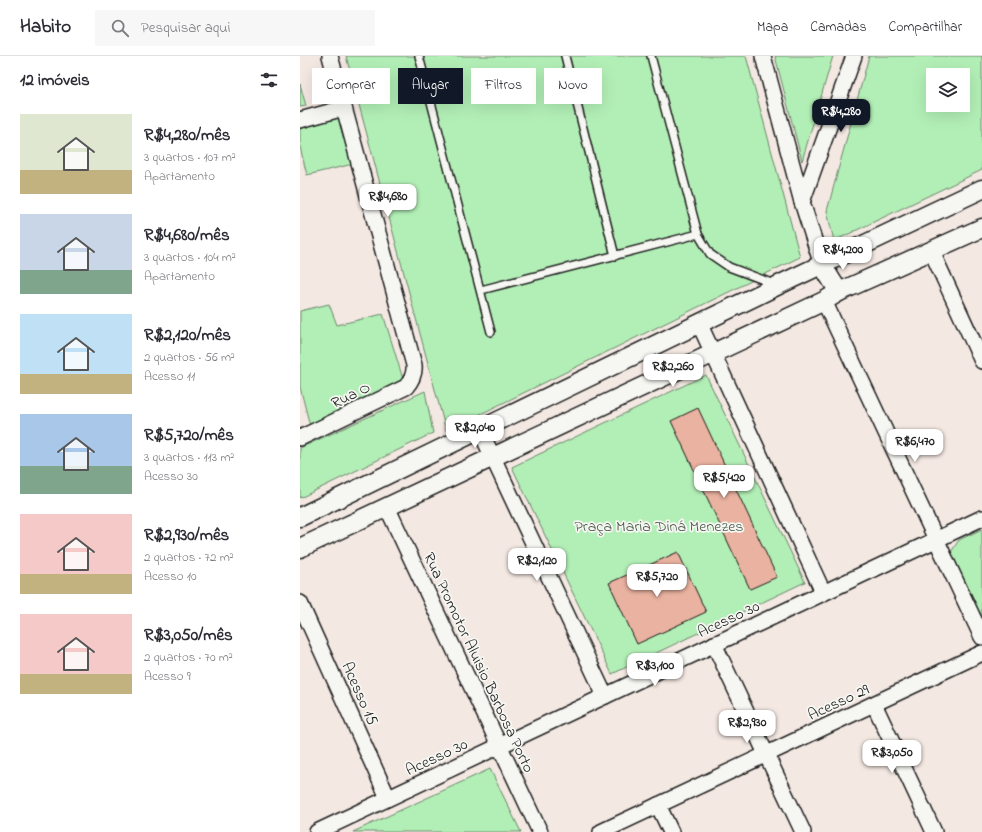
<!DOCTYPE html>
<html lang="pt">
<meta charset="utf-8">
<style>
body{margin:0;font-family:"Indie Flower",sans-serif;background:#f7f7f7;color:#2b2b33;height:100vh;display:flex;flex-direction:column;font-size:15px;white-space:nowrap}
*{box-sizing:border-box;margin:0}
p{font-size:13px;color:#7c7c81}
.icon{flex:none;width:22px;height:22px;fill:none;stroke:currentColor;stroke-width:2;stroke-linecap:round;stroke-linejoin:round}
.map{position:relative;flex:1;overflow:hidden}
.details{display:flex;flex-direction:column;background:#fff;width:300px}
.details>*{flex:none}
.banner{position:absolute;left:12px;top:12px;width:380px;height:36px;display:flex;gap:8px}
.buttons{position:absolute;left:626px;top:12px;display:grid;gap:8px}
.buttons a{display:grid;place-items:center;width:44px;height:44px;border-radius:0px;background:#fff;box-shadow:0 4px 16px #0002;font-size:20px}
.price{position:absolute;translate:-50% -34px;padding:0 9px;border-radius:8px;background:#fff;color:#222;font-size:13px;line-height:26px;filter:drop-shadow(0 1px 2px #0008)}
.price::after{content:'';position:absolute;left:50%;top:24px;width:12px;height:9px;margin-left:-6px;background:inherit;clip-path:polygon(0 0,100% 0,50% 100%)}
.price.on{background:#111827;color:#fff}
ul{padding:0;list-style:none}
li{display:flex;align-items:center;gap:12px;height:100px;padding:0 20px}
li span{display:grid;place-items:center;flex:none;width:112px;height:80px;border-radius:0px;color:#555}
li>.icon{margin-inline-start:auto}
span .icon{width:48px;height:48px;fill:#fffc;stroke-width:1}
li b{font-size:17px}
h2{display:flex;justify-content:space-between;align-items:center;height:48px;padding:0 20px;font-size:17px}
.tag{padding:0 14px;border-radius:0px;background:#fff;box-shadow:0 4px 16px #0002;font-size:14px;line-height:36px}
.tag.on{background:#111827;color:#fff}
header{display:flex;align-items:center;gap:24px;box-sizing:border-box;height:56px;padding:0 20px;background:#fff;border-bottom:1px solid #e1e1e2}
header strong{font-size:19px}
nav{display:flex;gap:22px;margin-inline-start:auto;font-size:14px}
.search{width:280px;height:36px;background:#f7f7f7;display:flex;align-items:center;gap:10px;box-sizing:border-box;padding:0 14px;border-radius:0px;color:#7c7c81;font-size:15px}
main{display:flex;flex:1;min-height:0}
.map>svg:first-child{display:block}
</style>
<header>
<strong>Habito</strong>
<div class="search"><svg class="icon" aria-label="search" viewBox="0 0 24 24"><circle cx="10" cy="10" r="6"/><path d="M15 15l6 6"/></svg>Pesquisar aqui</div>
<nav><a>Mapa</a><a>Camadas</a><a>Compartilhar</a></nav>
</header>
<main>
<section class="details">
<h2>12 imóveis<svg class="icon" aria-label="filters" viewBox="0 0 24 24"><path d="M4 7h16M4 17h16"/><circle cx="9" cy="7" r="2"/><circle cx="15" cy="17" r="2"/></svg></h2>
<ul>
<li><span style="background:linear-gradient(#dfe7d0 70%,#c2b280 0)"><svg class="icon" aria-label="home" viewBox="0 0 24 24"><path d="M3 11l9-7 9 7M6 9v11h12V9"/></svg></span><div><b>R$4,280/mês</b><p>3 quartos · 107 m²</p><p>Apartamento</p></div></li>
<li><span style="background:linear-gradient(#c9d6e8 70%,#7fa58c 0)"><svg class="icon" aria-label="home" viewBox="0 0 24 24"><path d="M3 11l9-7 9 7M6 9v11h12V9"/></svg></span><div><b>R$4,680/mês</b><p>3 quartos · 104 m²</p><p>Apartamento</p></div></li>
<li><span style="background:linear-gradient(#bfe0f5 75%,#c2b280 0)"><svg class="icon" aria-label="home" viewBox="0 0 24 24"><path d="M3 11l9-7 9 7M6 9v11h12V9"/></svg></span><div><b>R$2,120/mês</b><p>2 quartos · 56 m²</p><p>Acesso 11</p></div></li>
<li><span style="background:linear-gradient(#a9c7e8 65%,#7fa58c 0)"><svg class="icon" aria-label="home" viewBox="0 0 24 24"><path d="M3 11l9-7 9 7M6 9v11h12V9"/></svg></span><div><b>R$5,720/mês</b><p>3 quartos · 113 m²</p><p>Acesso 30</p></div></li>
<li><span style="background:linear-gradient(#f6c9c9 75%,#c2b280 0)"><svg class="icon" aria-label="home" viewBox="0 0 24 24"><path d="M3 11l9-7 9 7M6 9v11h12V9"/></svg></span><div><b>R$2,930/mês</b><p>2 quartos · 72 m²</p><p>Acesso 10</p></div></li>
<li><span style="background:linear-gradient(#f6c9c9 75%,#c2b280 0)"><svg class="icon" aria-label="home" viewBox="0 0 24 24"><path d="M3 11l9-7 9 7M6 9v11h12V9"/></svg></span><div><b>R$3,050/mês</b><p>2 quartos · 70 m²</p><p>Acesso 9</p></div></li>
</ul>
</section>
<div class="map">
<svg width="682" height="776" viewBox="0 0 682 776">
<rect width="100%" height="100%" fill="#f4e8e2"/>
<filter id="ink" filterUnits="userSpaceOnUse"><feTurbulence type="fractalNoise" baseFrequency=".025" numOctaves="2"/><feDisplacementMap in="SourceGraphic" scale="8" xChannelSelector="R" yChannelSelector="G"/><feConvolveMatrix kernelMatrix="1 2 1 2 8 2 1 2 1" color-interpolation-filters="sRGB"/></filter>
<g filter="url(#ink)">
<g fill="#b2efb6" stroke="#678669" fill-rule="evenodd">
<polygon points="46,0 446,0 500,201 146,375"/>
<polygon points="475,0 533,0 502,105"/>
<path d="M569,0H682V114L534,185L527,155ZM633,19H663V49H633Z"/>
<polygon points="0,28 6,50 0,51"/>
<polygon points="42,61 53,108 7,119 0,91 0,71"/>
<polygon points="29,248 37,269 83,258 103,323 10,370 0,331 0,255"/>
<polygon points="406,319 505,526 312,618 212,411"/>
<polygon points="125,335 133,377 0,442 0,392"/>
<polygon points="682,473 682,562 651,496 659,484"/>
<polygon points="190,713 221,776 53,776"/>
</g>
<g fill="#eab2a0" stroke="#1c1c1c">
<polygon points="398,352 477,521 450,533 371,365"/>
<polygon points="378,496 406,556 337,588 309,527"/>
</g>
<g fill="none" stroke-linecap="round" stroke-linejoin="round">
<g stroke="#1c1c1c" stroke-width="10">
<g id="service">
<polyline points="119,0 191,276"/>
<polyline points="265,0 315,200"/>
<polyline points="351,0 398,178 410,198 429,211 474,228"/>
<polyline points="181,234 398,178"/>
</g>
</g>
<g stroke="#1c1c1c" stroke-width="18">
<g id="minor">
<polyline points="463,0 502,146 522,209"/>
<polyline points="0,64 44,52"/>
<polyline points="502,146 554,0"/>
<polyline points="631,194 682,305"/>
<polyline points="524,245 682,581"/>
<polyline points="399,267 523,536"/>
<polyline points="180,374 305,640"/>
<path d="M0,382L106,331C112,324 115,318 114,309L30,0"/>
<polyline points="87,451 240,776"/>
<polyline points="0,547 88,742"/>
<polyline points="414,588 503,776"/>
<polyline points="574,648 634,776"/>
<polyline points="358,749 371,776"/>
<polyline points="17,776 682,462"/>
<polyline points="301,776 682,597"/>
</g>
</g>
<g stroke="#1c1c1c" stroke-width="21">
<g id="tertiary">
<polyline points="522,209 539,236"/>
<polyline points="0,461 487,225 682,133"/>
<polyline points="0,492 524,245 539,236 682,172"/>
</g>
</g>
<use href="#service" stroke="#f6f6f2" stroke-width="7"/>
<use href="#minor" stroke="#f6f6f2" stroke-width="15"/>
<use href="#tertiary" stroke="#f6f6f2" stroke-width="18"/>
</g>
</g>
<g text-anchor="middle" stroke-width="3.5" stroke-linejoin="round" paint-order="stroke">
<g font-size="16" fill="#1c1c1c" stroke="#f6f6f2">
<text transform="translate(50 338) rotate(-26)" y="6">Rua O</text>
<text transform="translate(428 562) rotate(-25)" y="6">Acesso 30</text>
<text transform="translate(180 606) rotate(65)" y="6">Rua Promotor Aluisio Barbosa Porto</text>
<text transform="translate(61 637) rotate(66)" y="6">Acesso 15</text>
<text transform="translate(538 645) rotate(-25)" y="6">Acesso 29</text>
<text transform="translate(136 700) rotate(-25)" y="6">Acesso 30</text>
</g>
<g font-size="16" fill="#495b4a" stroke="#f6f6f2">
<text x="359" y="475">Praça Maria Diná Menezes</text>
</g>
</g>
</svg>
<div class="buttons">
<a><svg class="icon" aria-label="layers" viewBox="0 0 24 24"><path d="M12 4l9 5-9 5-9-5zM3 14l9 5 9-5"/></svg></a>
</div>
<b class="price on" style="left:541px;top:77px">R$4,280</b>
<b class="price" style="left:88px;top:162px">R$4,680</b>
<b class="price" style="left:543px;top:215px">R$4,200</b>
<b class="price" style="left:373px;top:332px">R$2,260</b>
<b class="price" style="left:175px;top:393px">R$2,040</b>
<b class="price" style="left:615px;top:407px">R$6,470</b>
<b class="price" style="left:424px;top:443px">R$5,420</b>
<b class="price" style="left:237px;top:526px">R$2,120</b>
<b class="price" style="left:357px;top:542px">R$5,720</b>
<b class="price" style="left:355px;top:631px">R$3,100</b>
<b class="price" style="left:447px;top:688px">R$2,930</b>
<b class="price" style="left:592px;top:718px">R$3,050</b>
<div class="banner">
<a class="tag">Comprar</a>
<a class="tag on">Alugar</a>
<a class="tag">Filtros</a>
<a class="tag">Novo</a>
</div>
</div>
</main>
